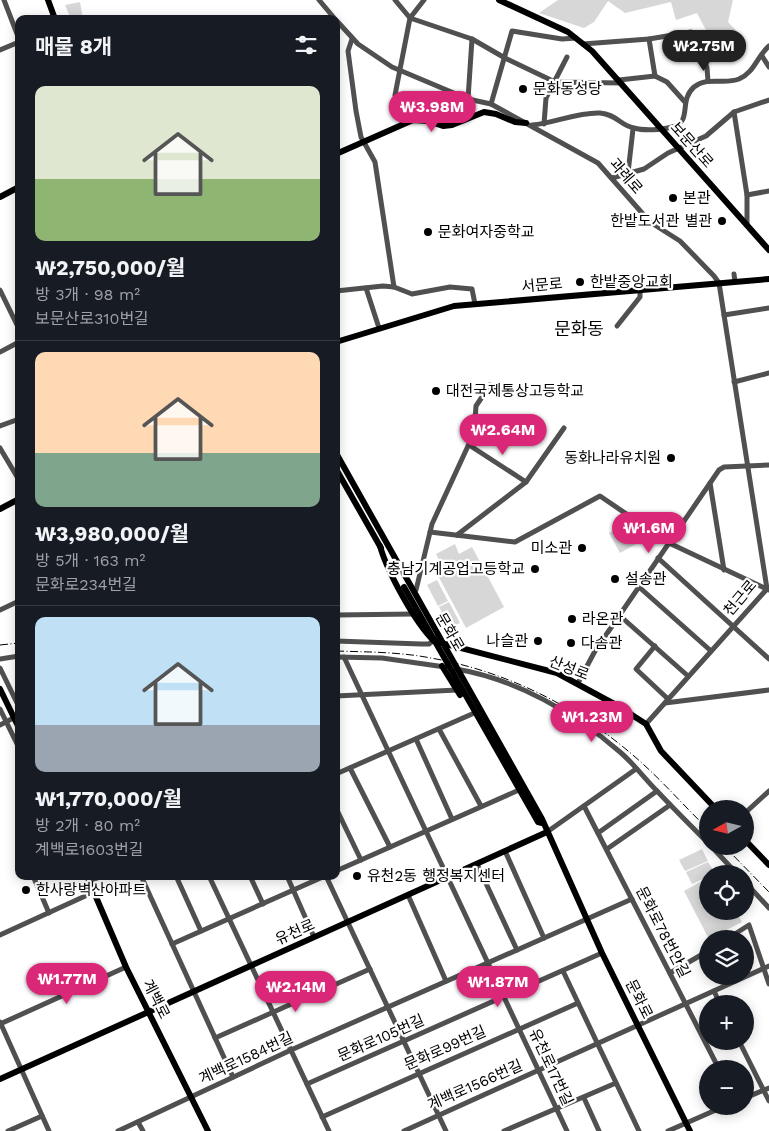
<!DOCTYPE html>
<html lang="ko">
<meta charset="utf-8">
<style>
body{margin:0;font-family:"Work Sans","Noto Sans KR",sans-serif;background:#242831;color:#f1f3f6;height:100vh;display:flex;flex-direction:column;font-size:19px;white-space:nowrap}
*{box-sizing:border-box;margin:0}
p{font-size:16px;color:#9ea1a6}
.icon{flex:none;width:28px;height:28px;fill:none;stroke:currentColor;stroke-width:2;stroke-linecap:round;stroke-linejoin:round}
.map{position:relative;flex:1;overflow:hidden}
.sheet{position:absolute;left:15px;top:15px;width:325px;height:865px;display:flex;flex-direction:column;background:#171b24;border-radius:10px;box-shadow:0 2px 12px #0003}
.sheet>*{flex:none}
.needle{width:32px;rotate:262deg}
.tools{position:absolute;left:699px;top:800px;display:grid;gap:10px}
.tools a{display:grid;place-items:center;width:55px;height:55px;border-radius:50%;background:#171b24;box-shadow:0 2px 12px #0003;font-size:25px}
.price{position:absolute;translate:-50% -42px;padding:0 11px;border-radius:18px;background:#db2777;color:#fff;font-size:16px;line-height:32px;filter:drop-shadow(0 1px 2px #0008)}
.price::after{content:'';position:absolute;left:50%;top:30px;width:15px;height:11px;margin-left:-8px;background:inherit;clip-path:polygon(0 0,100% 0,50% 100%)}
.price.selected{background:#222;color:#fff}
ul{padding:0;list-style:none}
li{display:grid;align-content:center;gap:10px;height:265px;padding:0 20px}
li+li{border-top:1px solid #363941}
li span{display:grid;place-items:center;height:155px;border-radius:10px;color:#555}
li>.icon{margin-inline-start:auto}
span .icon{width:90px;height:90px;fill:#fffc;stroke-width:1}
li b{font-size:21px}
h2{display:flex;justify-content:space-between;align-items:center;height:60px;padding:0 20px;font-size:21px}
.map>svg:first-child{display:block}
</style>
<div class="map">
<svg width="769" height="1131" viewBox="0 0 769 1131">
<rect width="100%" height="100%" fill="#fff"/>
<g fill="#d7d7d7">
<polygon points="558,0 733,0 728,22 745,40 739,47 708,34 697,13 676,20 671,2 625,13 608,1 594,22 584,28 539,13"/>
<polygon points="80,2 83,19 71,19 65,5"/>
<polygon points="624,524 636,544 620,553 609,533"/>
<polygon points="455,544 459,554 472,547 504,607 466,628 434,568 441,564 436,554"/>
<polygon points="437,580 448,601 438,606 427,585"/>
<polygon points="449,602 460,623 450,628 439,607"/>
<polygon points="702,849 708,861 685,871 679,860"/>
<polygon points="708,862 715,873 708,874 707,877 692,884 686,872"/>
<polygon points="707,878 708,911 736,911 742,922 709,939 684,891"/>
</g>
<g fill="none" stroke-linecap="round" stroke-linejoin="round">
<g stroke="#505050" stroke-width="5">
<polyline points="4,0 19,39"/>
<polyline points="319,0 335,19"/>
<polyline points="395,0 410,18 472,39 505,58 555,82 622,83"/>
<polyline points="336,20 358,44 392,67 468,99 491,104 598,163 650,222 680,241 714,276 719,283 767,589 646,724"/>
<polyline points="352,39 348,51 356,111 361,137 375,162 394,287"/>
<polyline points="649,39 655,76"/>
<polyline points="583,44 649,39 691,32 695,36 707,68 708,81"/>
<polyline points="0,50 19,42"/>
<polyline points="762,56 769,67"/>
<polyline points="619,80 655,76 667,82 684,101"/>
<polyline points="468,99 472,39"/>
<polyline points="491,104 512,31 562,39 576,38"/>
<polyline points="734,112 747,195 747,225"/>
<polyline points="403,124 395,95 410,18 424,0"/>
<polyline points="544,124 546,98 567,57"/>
<path d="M532,125C555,123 577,112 600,113C616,114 621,126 634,128C644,131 662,130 672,127C693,122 678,101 694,87C708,76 724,85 739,79C755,72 757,56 769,46"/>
<polyline points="628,173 633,129"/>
<polyline points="612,178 644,169 668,153 706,136 734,112 769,100"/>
<polyline points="747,195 769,191"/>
<polyline points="734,274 735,282"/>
<polyline points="366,288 379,328"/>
<polyline points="0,290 19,329"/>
<polyline points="336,291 383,286 394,287 412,294 450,287 472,289 475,304"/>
<polyline points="724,315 769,308"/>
<polyline points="617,326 640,297 640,290"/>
<polyline points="0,352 19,342"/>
<polyline points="734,382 769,373"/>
<polyline points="0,426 19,419"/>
<polyline points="469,445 526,482"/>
<polyline points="0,448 19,480"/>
<polyline points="710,483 724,570"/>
<polyline points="430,532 515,542 600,496 669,543 769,590"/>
<polyline points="457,535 526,482 564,428"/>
<polyline points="658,558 769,659"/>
<polyline points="639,587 711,651"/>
<polyline points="416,590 432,524 474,433 476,406 490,385"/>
<polyline points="0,610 19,601"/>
<polyline points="336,615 414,614"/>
<polyline points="619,615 688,676"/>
<polyline points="336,641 421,644 429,644 436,638"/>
<polyline points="655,646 636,669 668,699"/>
<polyline points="336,657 382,658 445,667"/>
<polyline points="344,657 567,1131"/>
<polyline points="0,659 19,656"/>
<polyline points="0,668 19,707"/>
<path d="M456,669C516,679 575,713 620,752C634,764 645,779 657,791C674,809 691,826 708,843"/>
<polyline points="578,683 595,651 719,470 724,467 769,465"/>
<polyline points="336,696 457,690"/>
<polyline points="665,703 769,690"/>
<polyline points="0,709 19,748"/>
<polyline points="0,725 19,715"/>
<polyline points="439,729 481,806"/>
<polyline points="416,739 452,819"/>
<polyline points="350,768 390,847"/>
<polyline points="336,774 472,714"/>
<polyline points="584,806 719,1069"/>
<polyline points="336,808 361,860"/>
<polyline points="745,813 769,791"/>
<polyline points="547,832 636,769"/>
<polyline points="598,833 657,791"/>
<polyline points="711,846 737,874"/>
<polyline points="607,849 670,805"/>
<polyline points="505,851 544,938"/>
<polyline points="477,864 517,950"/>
<polyline points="336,871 519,790"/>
<polyline points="33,876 49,913"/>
<polyline points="141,876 233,1077"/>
<polyline points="176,876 201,931"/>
<polyline points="209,876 329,1131"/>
<polyline points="250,876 263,904"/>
<polyline points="287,876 314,937"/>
<polyline points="326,876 446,1131"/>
<polyline points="89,881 103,876"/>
<polyline points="745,882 769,908"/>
<polyline points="408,895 446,981"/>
<polyline points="0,935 94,892"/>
<polyline points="727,939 749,925 769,984"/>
<polyline points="172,944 325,876"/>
<polyline points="563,971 639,1131"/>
<polyline points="670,973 708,951"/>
<polyline points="714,991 720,1004"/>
<polyline points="0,1022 49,1131"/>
<polyline points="0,1024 126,967"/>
<polyline points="215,1038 370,969"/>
<polyline points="739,1041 769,1101"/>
<polyline points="307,1084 602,953"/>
<polyline points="584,1098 599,1131"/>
<polyline points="745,1098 769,1088"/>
<polyline points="322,1117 578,1003"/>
<polyline points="138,1122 143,1131"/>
<polyline points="8,1131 42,1116"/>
<polyline points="118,1131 291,1050 632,899"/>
<polyline points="404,1131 769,966"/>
<polyline points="504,1131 616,1083"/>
<polyline points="668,1131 725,1106"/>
</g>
<g stroke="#000" stroke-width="6">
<polyline points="48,0 55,19"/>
<polyline points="499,0 568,32 592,51 769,250"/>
<polyline points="336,154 413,120 428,121 443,126 452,125 484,112 496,114 515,122 526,123"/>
<polyline points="0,197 19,187"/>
<polyline points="336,342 454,306 769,279"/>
<polyline points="336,453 542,819 602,953 690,1131"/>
<polyline points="336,469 381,548"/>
<polyline points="0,509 19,499"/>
<path d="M380,546C387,571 415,623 434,641L557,673L618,706L646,724L661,751L716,809"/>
<polyline points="404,587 538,822 542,823"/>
<polyline points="442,666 460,695"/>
<polyline points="0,689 19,728"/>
<polyline points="745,840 769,865"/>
<polyline points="87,876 126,967 208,1131"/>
<polyline points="0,1079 547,832"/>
</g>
<g stroke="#000" stroke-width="1" stroke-dasharray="8 2.5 1 2.5" stroke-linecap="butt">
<polyline points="0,645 19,643"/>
<path d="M336,651C368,652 400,652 431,658C510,672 584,710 643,764C666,785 686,808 708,829"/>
<polyline points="724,846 769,892"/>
</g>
</g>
<g fill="#000" stroke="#fff" stroke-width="2">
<circle cx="523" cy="89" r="5"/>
<circle cx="673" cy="198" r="5"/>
<circle cx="722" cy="221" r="5"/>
<circle cx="428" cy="232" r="5"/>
<circle cx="580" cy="282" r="5"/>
<circle cx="436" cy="391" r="5"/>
<circle cx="671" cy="458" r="5"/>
<circle cx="582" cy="548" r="5"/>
<circle cx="535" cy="569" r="5"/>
<circle cx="615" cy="579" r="5"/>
<circle cx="572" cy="619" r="5"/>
<circle cx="538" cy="641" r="5"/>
<circle cx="571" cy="643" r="5"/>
<circle cx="357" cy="876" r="5"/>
<circle cx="26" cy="890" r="5"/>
</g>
<g text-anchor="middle" stroke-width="4.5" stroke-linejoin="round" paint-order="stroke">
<g font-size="15" fill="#000" stroke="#fff" text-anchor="start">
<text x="533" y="94">문화동성당</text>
<text x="683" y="203">본관</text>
<text x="712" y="226" text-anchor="end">한밭도서관 별관</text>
<text x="438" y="237">문화여자중학교</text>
<text x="590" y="287">한밭중앙교회</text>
<text x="446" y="396">대전국제통상고등학교</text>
<text x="661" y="463" text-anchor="end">동화나라유치원</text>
<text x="572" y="553" text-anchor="end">미소관</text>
<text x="525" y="574" text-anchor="end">충남기계공업고등학교</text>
<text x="625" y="584">설송관</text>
<text x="582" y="624">라온관</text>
<text x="528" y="646" text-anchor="end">나슬관</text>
<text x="581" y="648">다솜관</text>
<text x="367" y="881">유천2동 행정복지센터</text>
<text x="36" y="895">한사랑벽산아파트</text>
</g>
<g font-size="15" fill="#000" stroke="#fff">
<text transform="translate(692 145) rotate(48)" y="5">보문산로</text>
<text transform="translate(626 176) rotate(49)" y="5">과례로</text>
<text transform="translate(542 285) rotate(-5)" y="5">서문로</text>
<text transform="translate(740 598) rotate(-50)" y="5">천근로</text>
<text transform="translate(450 632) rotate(60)" y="5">문화로</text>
<text transform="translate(569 668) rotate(21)" y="5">산성로</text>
<text transform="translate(295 932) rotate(-24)" y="5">유천로</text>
<text transform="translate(663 932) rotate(63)" y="5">문화로78번안길</text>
<text transform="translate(156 999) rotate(63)" y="5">계백로</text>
<text transform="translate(639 999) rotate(63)" y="5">문화로</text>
<text transform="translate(381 1038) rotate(-24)" y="5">문화로105번길</text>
<text transform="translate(445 1048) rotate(-24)" y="5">문화로99번길</text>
<text transform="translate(246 1058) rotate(-25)" y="5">계백로1584번길</text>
<text transform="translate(551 1067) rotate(65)" y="5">유천로17번길</text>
<text transform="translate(475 1085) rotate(-24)" y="5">계백로1566번길</text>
</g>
<g font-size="18" fill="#000" stroke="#fff">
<text x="579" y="335">문화동</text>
</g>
</g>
</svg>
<div class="tools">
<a><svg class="needle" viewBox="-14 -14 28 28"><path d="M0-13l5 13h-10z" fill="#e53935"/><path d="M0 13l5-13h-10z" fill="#9ea1a6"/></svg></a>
<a><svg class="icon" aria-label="locate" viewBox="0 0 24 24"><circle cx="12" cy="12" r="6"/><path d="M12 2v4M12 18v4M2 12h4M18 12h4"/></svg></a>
<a><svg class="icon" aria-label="layers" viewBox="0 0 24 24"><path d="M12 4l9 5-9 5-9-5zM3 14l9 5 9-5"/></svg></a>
<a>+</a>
<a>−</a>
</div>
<b class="price selected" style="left:704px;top:72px">₩2.75M</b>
<b class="price" style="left:432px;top:133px">₩3.98M</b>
<b class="price" style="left:503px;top:456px">₩2.64M</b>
<b class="price" style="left:649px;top:554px">₩1.6M</b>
<b class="price" style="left:592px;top:743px">₩1.23M</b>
<b class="price" style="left:67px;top:1005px">₩1.77M</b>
<b class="price" style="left:498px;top:1008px">₩1.87M</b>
<b class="price" style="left:296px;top:1013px">₩2.14M</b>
<section class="sheet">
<h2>매물 8개<svg class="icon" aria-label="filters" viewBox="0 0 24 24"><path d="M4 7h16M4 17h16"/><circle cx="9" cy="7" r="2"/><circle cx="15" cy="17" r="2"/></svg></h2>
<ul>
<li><span style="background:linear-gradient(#dfe7d0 60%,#8fb573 0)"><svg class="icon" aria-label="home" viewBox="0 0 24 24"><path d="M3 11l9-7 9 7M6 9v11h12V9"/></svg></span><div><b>₩2,750,000/월</b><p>방 3개 · 98 m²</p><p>보문산로310번길</p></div></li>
<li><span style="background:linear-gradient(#ffd9b3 65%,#7fa58c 0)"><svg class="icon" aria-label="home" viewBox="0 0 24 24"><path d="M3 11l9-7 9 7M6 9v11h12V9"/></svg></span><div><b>₩3,980,000/월</b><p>방 5개 · 163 m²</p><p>문화로234번길</p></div></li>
<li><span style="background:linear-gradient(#bfe0f5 70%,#9aa5b1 0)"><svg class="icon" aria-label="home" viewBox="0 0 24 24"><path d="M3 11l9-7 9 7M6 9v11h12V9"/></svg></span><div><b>₩1,770,000/월</b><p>방 2개 · 80 m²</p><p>계백로1603번길</p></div></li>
</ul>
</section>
</div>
